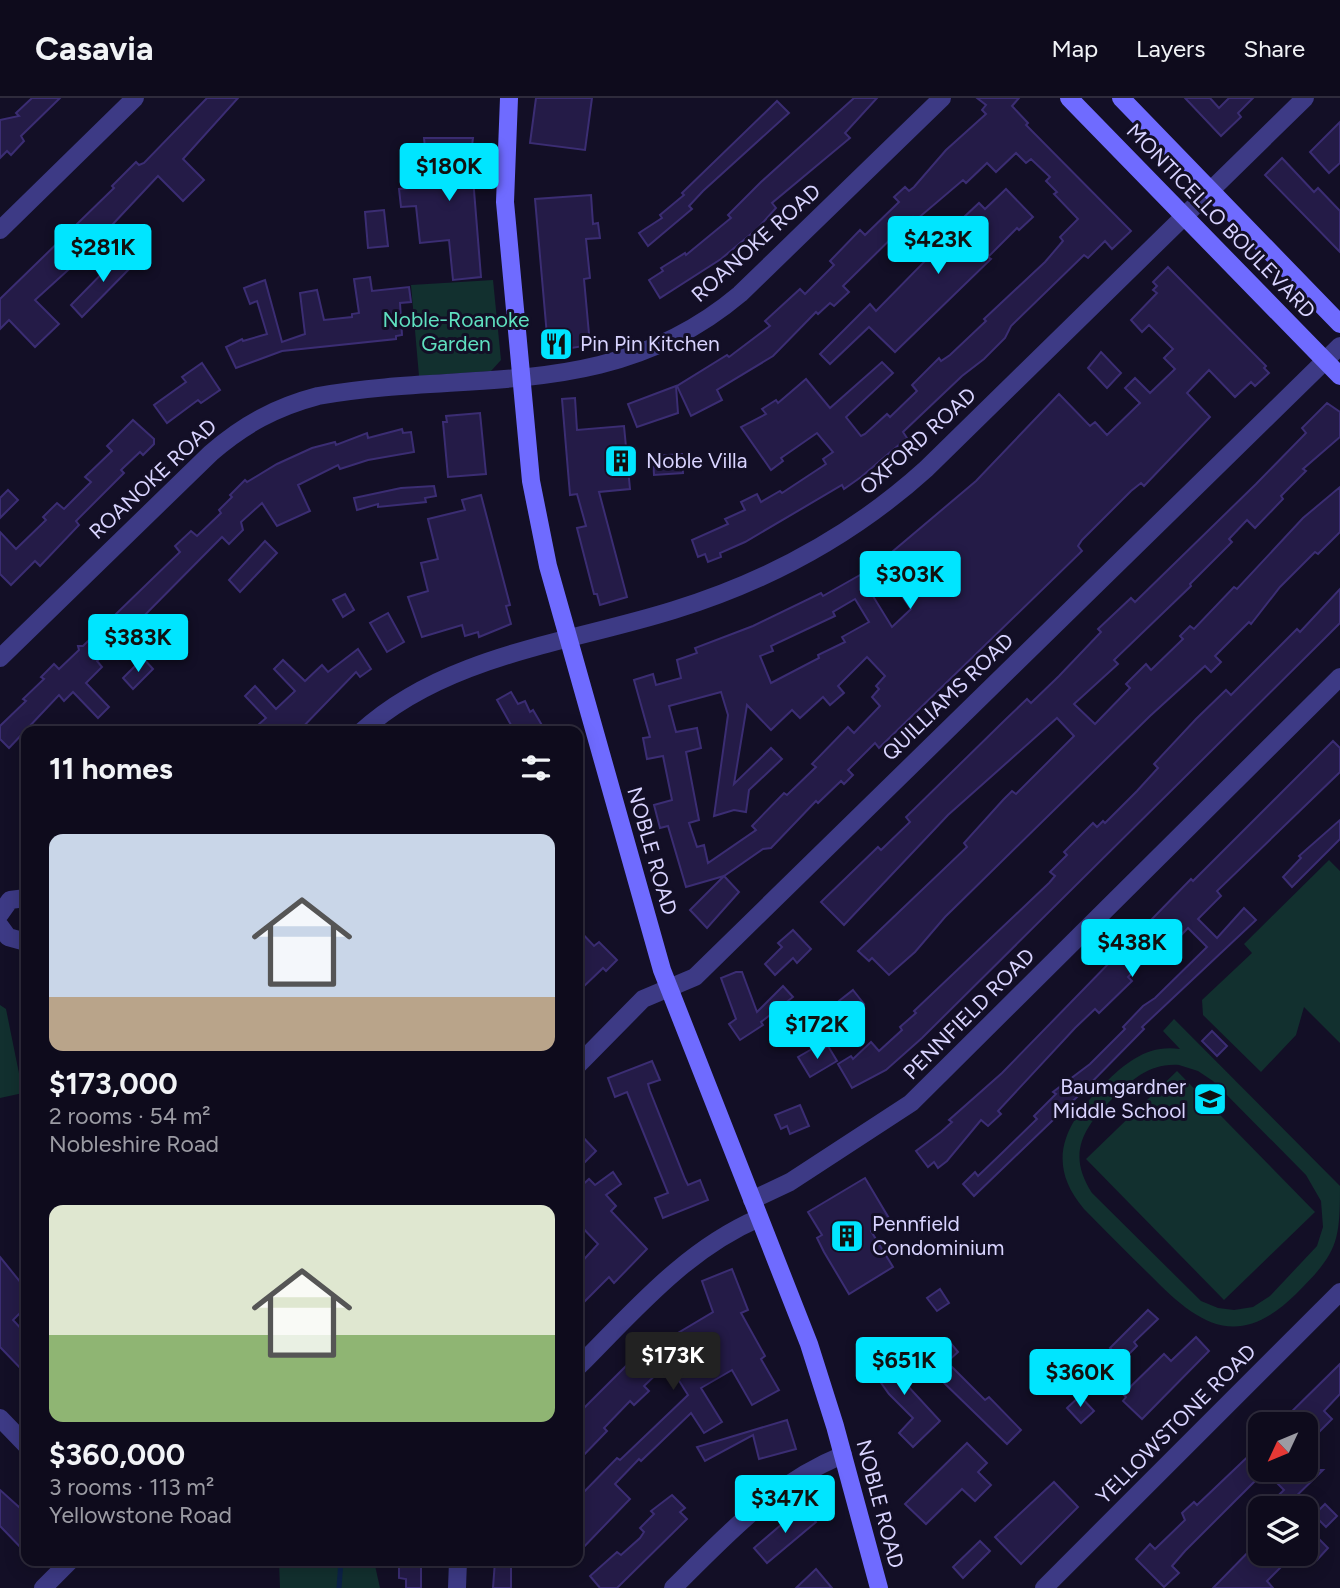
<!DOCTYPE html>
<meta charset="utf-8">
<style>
body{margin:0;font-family:Figtree,sans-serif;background:#1c1929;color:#f1f3f6;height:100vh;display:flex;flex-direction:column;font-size:26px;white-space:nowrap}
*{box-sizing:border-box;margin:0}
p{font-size:23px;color:#9b9ba3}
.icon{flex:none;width:38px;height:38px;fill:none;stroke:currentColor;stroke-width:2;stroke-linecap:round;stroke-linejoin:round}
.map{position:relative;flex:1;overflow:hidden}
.details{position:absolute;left:21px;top:628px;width:562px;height:840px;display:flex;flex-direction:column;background:#0e0b1c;border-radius:14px;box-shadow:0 4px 18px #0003,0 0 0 2px #2e2b3b}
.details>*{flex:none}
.needle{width:46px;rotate:226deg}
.tools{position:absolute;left:1248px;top:1314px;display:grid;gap:14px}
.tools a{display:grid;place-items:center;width:70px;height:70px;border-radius:14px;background:#0e0b1c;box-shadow:0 4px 18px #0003,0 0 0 2px #2e2b3b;font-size:35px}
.price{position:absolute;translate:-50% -60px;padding:0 16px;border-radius:7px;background:#00e5ff;color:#111;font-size:23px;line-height:46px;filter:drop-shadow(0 2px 4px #0008)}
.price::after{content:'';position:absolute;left:50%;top:42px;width:21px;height:16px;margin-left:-10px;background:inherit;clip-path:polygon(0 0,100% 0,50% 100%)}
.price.current{background:#222;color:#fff}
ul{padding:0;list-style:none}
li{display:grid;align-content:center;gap:14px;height:371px;padding:0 28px}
li span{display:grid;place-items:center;height:217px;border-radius:14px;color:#555}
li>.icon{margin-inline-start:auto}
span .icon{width:126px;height:126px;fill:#fffc;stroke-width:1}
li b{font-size:30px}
h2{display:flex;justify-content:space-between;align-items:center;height:84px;padding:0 28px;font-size:30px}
header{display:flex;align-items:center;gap:42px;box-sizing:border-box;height:98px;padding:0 35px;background:#0e0b1c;border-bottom:2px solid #2e2b3b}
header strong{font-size:33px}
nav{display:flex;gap:38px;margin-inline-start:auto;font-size:24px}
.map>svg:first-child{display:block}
</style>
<header>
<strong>Casavia</strong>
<nav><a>Map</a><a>Layers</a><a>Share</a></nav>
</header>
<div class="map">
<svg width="1340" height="1490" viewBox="0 0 1340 1490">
<rect width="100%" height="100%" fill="#130f26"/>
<g fill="#12302f" fill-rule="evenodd">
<polygon points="493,182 501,262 491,273 419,278 411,187"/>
<polygon points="1329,762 1340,773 1340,945 1304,909 1296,937 1261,974 1203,917 1202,902 1252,855 1244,846"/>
<polygon points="0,907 6,911 23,995 0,1000"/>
<path d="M1174,921L1340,1088C1340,1146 1337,1155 1296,1196C1236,1255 1197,1225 1148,1175C1126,1154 1105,1132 1084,1111C1043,1063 1067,1023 1105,985C1126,964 1149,946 1180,951L1163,933ZM1179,967L1198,973L1213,983L1306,1077L1321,1103L1323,1129L1317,1148L1270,1198L1253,1209L1234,1212L1218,1210L1201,1203L1092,1095C1066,1055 1084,1029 1113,1000C1133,981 1150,965 1179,967Z"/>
<polygon points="1177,973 1315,1114 1224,1202 1086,1061"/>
<polygon points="279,1463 374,1463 380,1490 280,1490"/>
</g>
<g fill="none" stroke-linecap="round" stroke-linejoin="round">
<polyline stroke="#0c2248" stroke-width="5" points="339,1490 341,1463"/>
</g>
<g fill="#241b47" stroke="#3b2d73" stroke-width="2" fill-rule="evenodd">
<polygon points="32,0 60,0 21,38 24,43 11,57 7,53 0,60 0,22 19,18 16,15"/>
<polygon points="207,0 238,0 183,61 204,82 183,103 158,78 97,143 94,140 74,159 78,163 35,202 59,226 35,249 9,222 0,231 0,201 114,90 112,88 136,64 139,67 144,65"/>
<polygon points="536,0 592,0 585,52 530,45"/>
<polygon points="854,0 877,0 845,35 850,40 772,105 776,110 757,131 721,161 660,200 649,182 663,173 661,170 685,155 686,157 731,120 728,117 761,84"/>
<polygon points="977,0 1019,0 1012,8 1028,25 1026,27 1131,133 1112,151 1105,143 1088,160 1084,157 1011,228 1005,240 984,261 962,278 903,334 907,340 861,379 844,391 842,387 745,444 720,455 721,459 708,464 705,456 698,459 692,442 728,426 725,421 745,412 741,404 757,396 761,404 780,393 782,395 826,366 823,361 833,354 817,335 781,360 783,363 771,372 741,329 766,316 762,311 776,302 778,305 806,281 830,310 882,264 893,275 846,319 861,338 865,336 887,316 890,319 917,293 912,287 939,260 941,263 950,257 986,223 984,221 1045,164 1063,143 1060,139 1078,121 1054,96 1057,94 1046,83 1050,79 1031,61 1026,65 1016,55 996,74 987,65 966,85 963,82 916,122 913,119 843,188 849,194 834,208 830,205 818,216 816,214 773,258 717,292 722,302 691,318 677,288 727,257 729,259 770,228 765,223 800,191 805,196 834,167 830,163 860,132 865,137 899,104 894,99 905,89 909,93 914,89 946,52 986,16 982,12 986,7"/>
<polygon points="1185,0 1210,0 1219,10 1229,0 1253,0 1238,15 1241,19 1221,38"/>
<polygon points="777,3 789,15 703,93 689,108 692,111 648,148 639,135 662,120 660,117 684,97 682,95"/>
<polygon points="1340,24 1340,65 1329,75 1310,54"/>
<polygon points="424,40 473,40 471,55 481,179 453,182 449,142 420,145 416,108 401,109 399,91 429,88"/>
<polygon points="1282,60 1314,94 1318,90 1340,113 1340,154 1265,77"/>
<polygon points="1006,91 1033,119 1019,132 1017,130 988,159 991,161 895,254 869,229 830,266 820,256 870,206 876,213 931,157 929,154 946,136 979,105 985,111"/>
<polygon points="591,97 593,126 598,125 600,140 586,141 590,180 584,181 590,247 553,253 548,249 535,101"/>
<polygon points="384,112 388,148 368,150 365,114"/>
<polygon points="123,154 135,165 82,219 71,207"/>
<path d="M1168,169L1266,268L1264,270L1269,275L1255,288L1251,284L1235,299L1209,272L1187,295L1210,319L1144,388L1141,385L1131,393L1082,442L1078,448L1082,453L879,650L875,645L848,672L853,677L844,686L841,683L818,705L816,703L771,750L763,751L724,778L686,789L668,728L660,730L654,707L672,702L663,658L647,661L643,640L650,639L634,582L653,576L656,587L681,580L677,562L697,555L695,550L753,528L821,495L823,498L860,477L892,529L911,511L879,465L976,383L1059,296L1090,328L1095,324L1107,337L1140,305L1125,290L1135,280L1150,295L1175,271L1164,260L1173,251L1149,227L1142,234L1131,222L1157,195L1153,192L1157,188L1153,184ZM855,501L869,524L842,539L845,544L818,557L819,560L771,585L760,558L773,553L771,548L835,518L833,514ZM867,559L885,578L876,588L879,591L872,599L880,608L854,635L848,629L812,666L816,669L787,697L784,695L752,728L756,732L708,765L704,747L697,749L689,725L699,722L686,654L701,650L697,630L676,634L669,608L721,594L728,617L714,718L734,712L746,714L749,692L782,661L771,650L734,686L747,607L771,632L792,612L800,620L823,599L830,607L844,595L838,588Z"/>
<polygon points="370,179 372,193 409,189 411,204 400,205 402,237 396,238 396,241 282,253 236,270 226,249 242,241 243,243 267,236 257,203 250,206 244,190 265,182 282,244 305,236 300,195 317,192 324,222 352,219 352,216 359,215 354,181"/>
<polygon points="1101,254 1121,275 1107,290 1088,270"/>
<polygon points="202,265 220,292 201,305 198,302 167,325 154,307 186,284 182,279"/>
<polygon points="676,288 678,315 637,329 628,306"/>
<polygon points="575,300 577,332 624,328 630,391 599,394 627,499 600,507 597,496 594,496 577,430 586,428 577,396 570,397 562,301"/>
<polygon points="1327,305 1340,314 1340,339 1303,371 1306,373 1281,398 1283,401 1255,430 1247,422 1229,441 1232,444 1190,486 1191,488 1114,562 1118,566 1074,606 1095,626 1130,590 1126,586 1146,566 1151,572 1183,541 1180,538 1190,528 1194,531 1234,489 1237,491 1303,420 1340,389 1340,434 1318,456 1315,454 1280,489 1251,526 1249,524 1215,558 1221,564 1211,574 1205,568 1150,618 945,819 915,854 889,877 872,860 869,863 858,853 967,749 964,745 1003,702 1012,693 1016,696 1074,638 1057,620 948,717 844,827 821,804 878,749 881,752 910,724 906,719 1005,622 1027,601 1031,605 1059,578 1101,534 1098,531 1131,500 1135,504 1256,386 1306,335 1302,330"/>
<polygon points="480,315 486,376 448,379 443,324 447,324 446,318"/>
<polygon points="133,322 154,341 154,346 143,357 140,354 121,372 124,375 76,423 79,427 40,468 35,463 11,487 0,476 0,434 16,451 46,422 43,419 57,405 64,411 91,384 85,379 112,353 107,348"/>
<polygon points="402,331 403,335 411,334 414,354 368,362 340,371 338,367 298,387 310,413 277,428 262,405 241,424 243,432 229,446 222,439 129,533 134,538 120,551 115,546 97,563 102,569 86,585 109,609 98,620 73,594 64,603 59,597 9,650 0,641 0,628 26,603 23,601 44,581 41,579 54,566 59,571 79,552 78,548 83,548 180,454 175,448 191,433 197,438 221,415 219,412 232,399 230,397 245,382 247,384 277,366 312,350 335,344 336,347 367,335 368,340"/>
<polygon points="682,356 683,375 654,377 653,358"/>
<polygon points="434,388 436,398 425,400 426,404 378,409 378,406 357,412 354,400 401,390"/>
<polygon points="8,392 18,402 0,420 0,400"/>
<polygon points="481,397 510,507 506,508 511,526 479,539 478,534 465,538 462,527 422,539 408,499 428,493 421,465 438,461 428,421 465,412 462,402"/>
<polygon points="265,443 277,455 240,494 229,482"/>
<polygon points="1340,491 1340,525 1323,542 922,940 886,972 852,990 838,966 851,958 853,961 871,944 879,953 902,932 900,929 916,915 914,913 1049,785 1055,778 1050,774 1067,757 1064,754 1093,725 1097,729 1103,723 1105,725 1137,693 1158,670 1154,666 1196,621 1226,592 1231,597 1297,531 1300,534"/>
<polygon points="345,496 354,512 343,519 333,502"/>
<polygon points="388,515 404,544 387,554 370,525"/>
<polygon points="358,551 371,571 360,579 356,574 298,634 265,634 258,627 266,620 245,598 255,588 276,611 295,593 274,571 283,562 305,583 322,567 328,574"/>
<polygon points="143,560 153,571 133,591 123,580"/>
<polygon points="511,594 518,606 525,603 530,614 533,612 543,629 536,634 515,634 497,602"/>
<polygon points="1333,643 1340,650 1340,674 1217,793 1221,798 1198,821 1217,840 1244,810 1256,822 1142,929 1144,931 1078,998 974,1098 963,1086 975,1074 978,1078 1002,1055 1037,1021 1034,1018 1056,996 1053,994 1090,966 1125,931 1123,929 1143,908 1155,900 1207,849 1188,830 1164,855 1158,849 1128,879 1132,883 1099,915 1095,911 1075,930 998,1013 1001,1016 988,1028 981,1022 947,1063 938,1070 934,1064 928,1069 916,1053 941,1034 952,1024 949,1022 1002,975 1191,781 1193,783"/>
<polygon points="1340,722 1340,741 1292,789 1283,779 1301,760 1299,758"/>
<polygon points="724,778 739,794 707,830 690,812"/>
<polygon points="578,831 594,848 599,844 617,862 606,873 603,870 578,894"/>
<polygon points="793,832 811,851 797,865 793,860 775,877 765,866 782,849 778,845"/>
<polygon points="736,874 742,874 757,914 783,888 793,899 761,924 763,927 740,942 729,926 736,921 721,880"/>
<polygon points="853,892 864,906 850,916 839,903"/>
<polygon points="1212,933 1227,948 1217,958 1202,943"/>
<polygon points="828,948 837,963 810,979 798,959 812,951 815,955"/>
<polygon points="652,963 660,982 648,986 650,993 685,1081 688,1087 700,1082 708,1102 663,1120 655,1100 668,1095 627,994 615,999 608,980"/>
<polygon points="800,1007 809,1028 790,1036 787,1028 781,1031 775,1017"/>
<polygon points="578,1034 596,1053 578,1071"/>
<polygon points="613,1074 621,1086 606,1097 616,1108 611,1113 647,1151 614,1185 609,1179 578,1210 578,1168 598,1146 578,1125 578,1091 589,1081 595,1087"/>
<polygon points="865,1080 890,1122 871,1133 893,1169 849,1196 824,1154 817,1140 822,1137 808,1114"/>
<polygon points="0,1159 26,1191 26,1209 13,1222 26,1236 26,1276 0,1249"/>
<polygon points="732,1171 748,1212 741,1215 765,1258 761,1261 779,1292 752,1307 732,1272 701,1290 722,1324 704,1335 691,1315 641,1363 639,1361 615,1386 630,1401 578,1455 578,1435 583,1429 578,1423 578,1400 617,1360 620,1362 688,1297 668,1265 644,1288 649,1293 634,1307 630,1303 604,1330 607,1333 578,1363 578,1316 647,1247 651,1251 713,1214 702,1183"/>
<polygon points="940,1191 949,1205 937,1213 927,1200"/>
<polygon points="1148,1212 1158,1221 1134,1244 1137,1248 1123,1262 1110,1250"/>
<polygon points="1196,1239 1209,1253 1142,1321 1123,1303 1126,1299 1123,1296 1164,1256 1171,1263"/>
<polygon points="948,1242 958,1254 947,1264 936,1252"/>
<polygon points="889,1249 901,1266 893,1272 940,1323 913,1349 899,1335 913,1320 889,1296 867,1265"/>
<polygon points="1340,1266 1340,1296 1324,1313 1332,1321 1318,1335 1309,1326 1279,1326"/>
<polygon points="952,1269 985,1302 989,1299 1021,1332 1007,1346 940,1281"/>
<polygon points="1080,1298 1094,1313 1081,1325 1067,1310"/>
<polygon points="787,1322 796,1351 759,1361 753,1337 705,1363 697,1349"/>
<polygon points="967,1345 987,1365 978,1374 991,1387 975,1403 962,1391 926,1426 905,1406"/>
<polygon points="1260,1347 1260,1378 1185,1453 1172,1468 1179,1475 1164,1489 1136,1461 1150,1446 1155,1451 1185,1422 1182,1415 1194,1404 1197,1407"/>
<polygon points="1264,1372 1323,1372 1284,1410 1265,1410 1284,1392"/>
<polygon points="1054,1384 1078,1409 1021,1466 995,1439"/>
<polygon points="0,1392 19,1409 26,1402 26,1455 0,1428"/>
<polygon points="672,1397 685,1410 680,1414 687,1421 617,1490 600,1490 590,1478 617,1454 621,1457 640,1440 644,1434 640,1430 654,1416 651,1413"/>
<polygon points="1325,1406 1337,1418 1326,1429 1314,1417"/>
<polygon points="803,1408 816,1424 767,1465 754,1450"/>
<polygon points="1316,1438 1328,1450 1317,1462 1306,1450"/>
<polygon points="1260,1442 1260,1456 1294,1456 1267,1483 1273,1490 1213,1490"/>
<polygon points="980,1443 990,1453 963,1480 953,1469"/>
<polygon points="399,1463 421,1463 421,1490 406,1490 406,1481 399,1480"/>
<polygon points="495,1463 511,1463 511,1490 493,1490"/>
<polygon points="816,1471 832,1490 796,1490"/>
</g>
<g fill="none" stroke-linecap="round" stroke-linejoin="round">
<g stroke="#3d3a85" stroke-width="18">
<polyline points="0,132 135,0"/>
<path d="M0,560L211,355C243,327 276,309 318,298C471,271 611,305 740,196L942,0"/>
<path d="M361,634C445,557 569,545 674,512C768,483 853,437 926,371L1305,0"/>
<polyline points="0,816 10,802 26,800"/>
<polyline points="0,828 8,839 26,844"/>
<polyline points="578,967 643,901 695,879 1340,248"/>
<polyline points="752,1102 790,1084 911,1005 1340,579"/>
<path d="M578,1269C634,1213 685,1152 759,1120"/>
<polyline points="0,1320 26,1347"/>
<polyline points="43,1490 70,1463"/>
<polyline points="457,1490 458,1463"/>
<path d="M673,1490C726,1438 773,1385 843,1357"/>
<polyline points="1044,1490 1340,1194"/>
</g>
<g stroke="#6f6bff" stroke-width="18">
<polyline points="509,0 505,104 531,383 548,468 662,872 809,1246 835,1328 879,1490"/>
<polyline points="1069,0 1340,278"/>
<polyline points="1121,0 1340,226"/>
</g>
</g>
<defs>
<g id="restaurant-square" transform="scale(1.75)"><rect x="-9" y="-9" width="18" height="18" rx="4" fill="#00e5ff" stroke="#130f26"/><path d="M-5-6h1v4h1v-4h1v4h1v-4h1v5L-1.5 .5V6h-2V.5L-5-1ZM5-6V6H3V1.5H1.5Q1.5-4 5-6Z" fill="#111"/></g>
<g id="building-square" transform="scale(1.75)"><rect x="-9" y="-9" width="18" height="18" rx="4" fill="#00e5ff" stroke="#130f26"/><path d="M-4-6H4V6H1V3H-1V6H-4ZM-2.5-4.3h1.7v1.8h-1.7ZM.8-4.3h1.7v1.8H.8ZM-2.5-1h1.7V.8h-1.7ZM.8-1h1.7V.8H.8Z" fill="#111"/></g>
<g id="school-square" transform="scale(1.75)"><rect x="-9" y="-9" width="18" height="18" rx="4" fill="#00e5ff" stroke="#130f26"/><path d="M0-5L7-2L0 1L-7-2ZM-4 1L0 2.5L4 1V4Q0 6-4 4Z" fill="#111"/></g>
</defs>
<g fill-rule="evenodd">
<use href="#restaurant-square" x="556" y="246"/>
<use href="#building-square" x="621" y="363"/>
<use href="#school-square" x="1210" y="1001"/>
<use href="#building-square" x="847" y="1138"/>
</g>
<g text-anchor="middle" stroke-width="6" stroke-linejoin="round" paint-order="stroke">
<g font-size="21" fill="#d9d4ff" stroke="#130f26">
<text transform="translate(1221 123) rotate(46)" y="7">MONTICELLO BOULEVARD</text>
<text transform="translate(756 145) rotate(-42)" y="7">ROANOKE ROAD</text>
<text transform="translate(918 343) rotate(-42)" y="7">OXFORD ROAD</text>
<text transform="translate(153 381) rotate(-43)" y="7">ROANOKE ROAD</text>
<text transform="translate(948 599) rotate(-44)" y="7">QUILLIAMS ROAD</text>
<text transform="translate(652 753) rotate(74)" y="7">NOBLE ROAD</text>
<text transform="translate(969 916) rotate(-45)" y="7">PENNFIELD ROAD</text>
<text transform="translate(1176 1326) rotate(-45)" y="7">YELLOWSTONE ROAD</text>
<text transform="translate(880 1406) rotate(75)" y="7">NOBLE ROAD</text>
</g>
<g font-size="21" fill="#5fe0c0" stroke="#130f26">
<text x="456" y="229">Noble-Roanoke<tspan x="456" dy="24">Garden</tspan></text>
</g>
<g font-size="21" fill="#d9d4ff" stroke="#130f26" text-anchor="start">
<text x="580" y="253">Pin Pin Kitchen</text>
<text x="646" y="370">Noble Villa</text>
<text x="1186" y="996" text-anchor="end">Baumgardner<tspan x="1186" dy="24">Middle School</tspan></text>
<text x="872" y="1133">Pennfield<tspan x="872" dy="24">Condominium</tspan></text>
</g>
</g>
</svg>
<div class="tools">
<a><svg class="needle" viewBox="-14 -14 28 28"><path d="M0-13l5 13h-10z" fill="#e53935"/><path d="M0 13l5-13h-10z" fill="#9b9ba3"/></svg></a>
<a><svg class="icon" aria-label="layers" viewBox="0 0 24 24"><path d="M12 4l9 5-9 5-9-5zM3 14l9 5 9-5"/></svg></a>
</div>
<b class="price" style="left:449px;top:105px">$180K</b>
<b class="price" style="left:938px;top:178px">$423K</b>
<b class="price" style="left:103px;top:186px">$281K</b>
<b class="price" style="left:910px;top:513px">$303K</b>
<b class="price" style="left:138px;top:576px">$383K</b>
<b class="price" style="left:1132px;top:881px">$438K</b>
<b class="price" style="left:817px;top:963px">$172K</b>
<b class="price current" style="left:673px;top:1294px">$173K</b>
<b class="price" style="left:904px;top:1299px">$651K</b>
<b class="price" style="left:1080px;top:1311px">$360K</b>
<b class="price" style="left:785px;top:1437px">$347K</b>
<section class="details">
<h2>11 homes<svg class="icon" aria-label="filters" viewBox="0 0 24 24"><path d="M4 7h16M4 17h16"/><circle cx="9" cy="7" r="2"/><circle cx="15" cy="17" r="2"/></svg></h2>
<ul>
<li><span style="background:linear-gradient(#c9d6e8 75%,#b9a48a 0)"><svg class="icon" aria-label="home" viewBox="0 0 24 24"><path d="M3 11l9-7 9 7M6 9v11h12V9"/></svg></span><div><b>$173,000</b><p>2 rooms · 54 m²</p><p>Nobleshire Road</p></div></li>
<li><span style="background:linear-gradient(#dfe7d0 60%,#8fb573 0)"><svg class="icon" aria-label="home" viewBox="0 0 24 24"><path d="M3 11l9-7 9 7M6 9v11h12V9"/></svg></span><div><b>$360,000</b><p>3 rooms · 113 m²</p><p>Yellowstone Road</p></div></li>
</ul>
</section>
</div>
